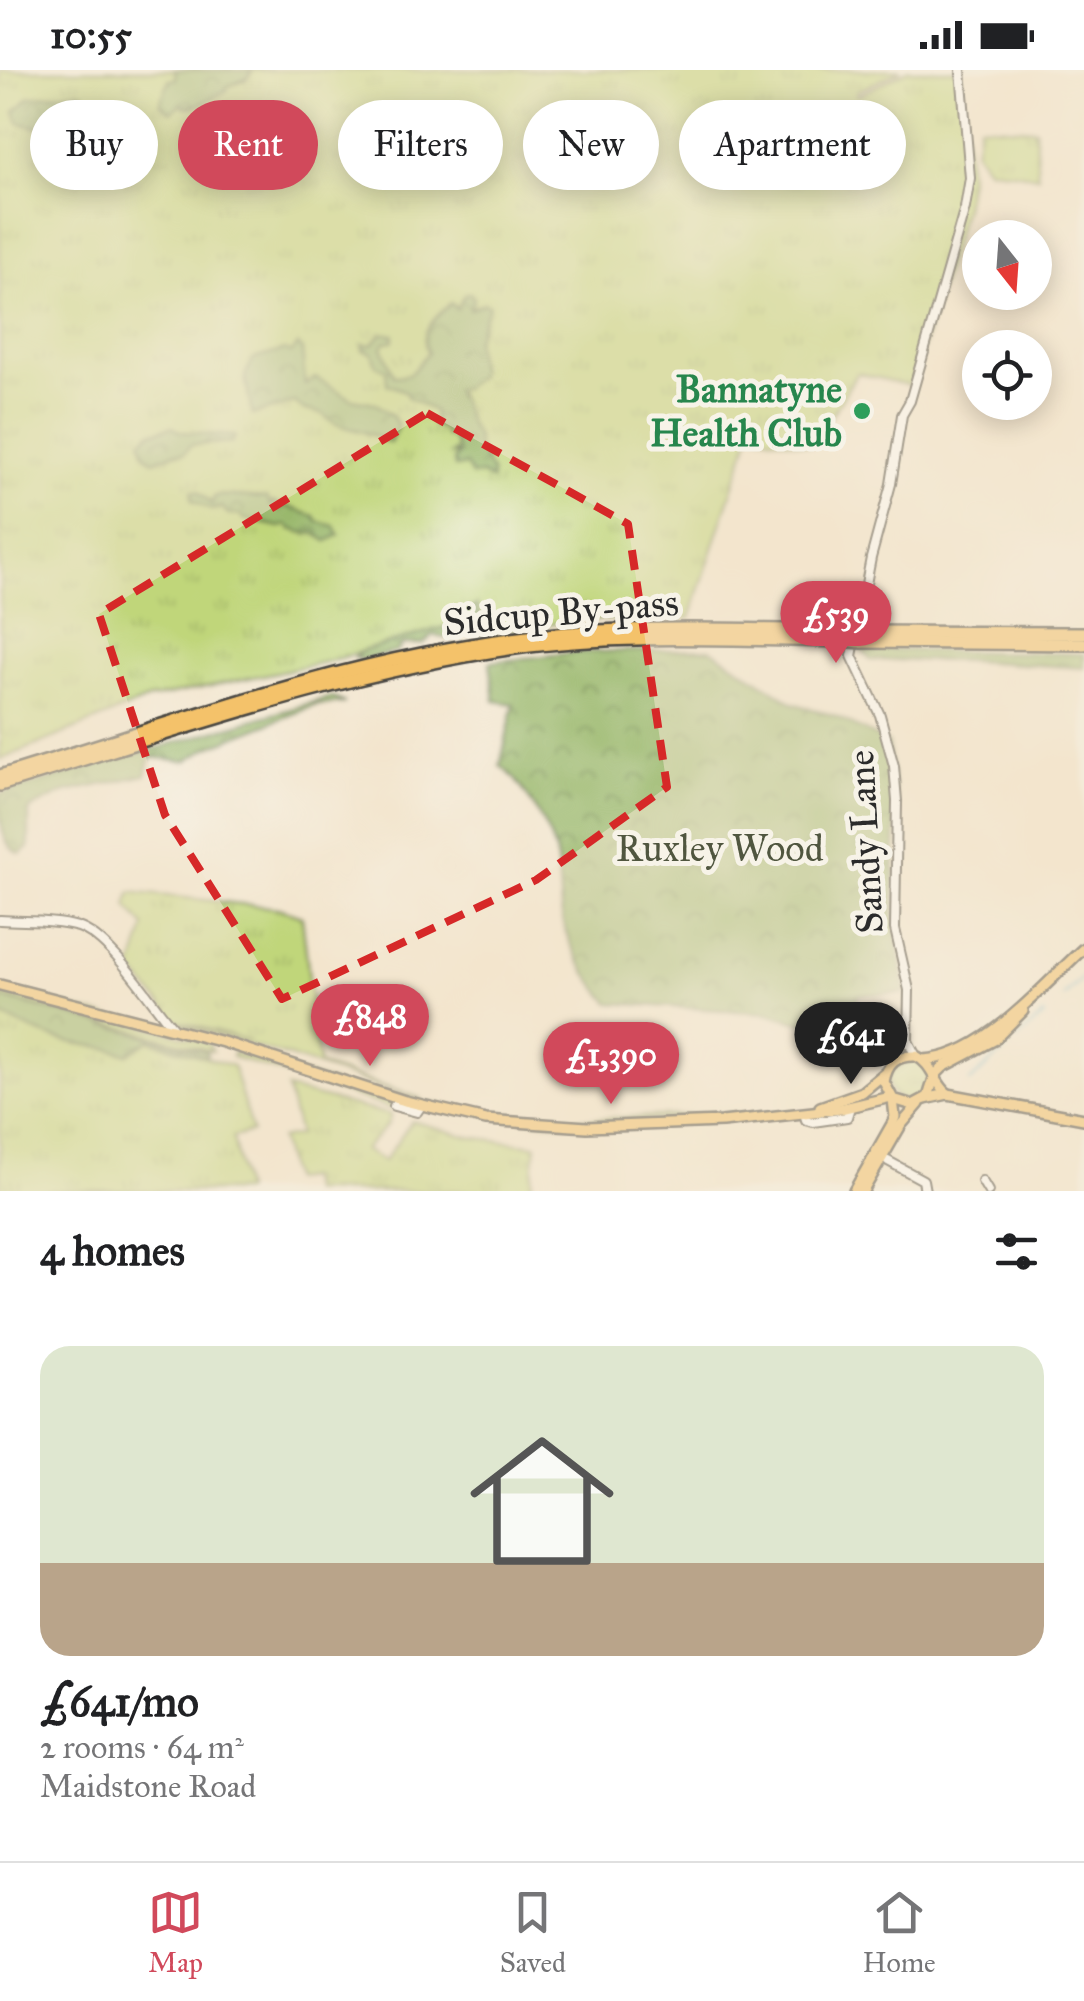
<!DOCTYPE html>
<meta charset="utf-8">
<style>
body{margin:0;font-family:"IM FELL Great Primer",serif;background:#f2f2f2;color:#202124;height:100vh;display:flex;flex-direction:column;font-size:38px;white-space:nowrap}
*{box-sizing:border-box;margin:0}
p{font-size:32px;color:#757577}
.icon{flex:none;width:55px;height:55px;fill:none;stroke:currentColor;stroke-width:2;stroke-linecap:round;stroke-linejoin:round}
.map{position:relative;height:1121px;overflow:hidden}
.side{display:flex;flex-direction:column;background:#fff;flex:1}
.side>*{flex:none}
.top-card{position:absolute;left:30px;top:30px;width:1025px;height:90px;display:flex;gap:20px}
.needle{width:65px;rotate:163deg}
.buttons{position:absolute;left:962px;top:150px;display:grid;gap:20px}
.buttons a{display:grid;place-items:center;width:90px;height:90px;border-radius:50%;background:#fff;box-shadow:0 5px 25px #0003;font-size:50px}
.price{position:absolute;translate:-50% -85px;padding:0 22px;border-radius:35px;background:#d1495b;color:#fff;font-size:32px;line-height:65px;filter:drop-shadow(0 2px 5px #0008)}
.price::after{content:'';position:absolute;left:50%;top:60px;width:30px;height:22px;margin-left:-15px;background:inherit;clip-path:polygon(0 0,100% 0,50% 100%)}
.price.current{background:#222;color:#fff}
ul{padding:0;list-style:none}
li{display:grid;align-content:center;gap:20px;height:530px;padding:0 40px}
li+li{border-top:2px solid #e0e0e0}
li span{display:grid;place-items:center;height:310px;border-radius:30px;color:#555}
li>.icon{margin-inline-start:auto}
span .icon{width:180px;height:180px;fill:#fffc;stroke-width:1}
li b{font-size:42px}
h2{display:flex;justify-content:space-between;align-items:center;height:120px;padding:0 40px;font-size:42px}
.pill{padding:0 35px;border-radius:45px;background:#fff;box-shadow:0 5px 25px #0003;font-size:35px;line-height:90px}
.pill.current{background:#d1495b;color:#fff}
.status{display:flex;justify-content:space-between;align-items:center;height:70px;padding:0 50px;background:#fff;direction:ltr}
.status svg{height:28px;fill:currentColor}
.dock{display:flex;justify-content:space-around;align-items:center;height:140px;border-top:2px solid #e0e0e0;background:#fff;font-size:28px;color:#757577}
.dock a{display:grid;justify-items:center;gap:5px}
.dock .current{color:#d1495b}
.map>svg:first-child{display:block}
</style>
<div class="status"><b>10:55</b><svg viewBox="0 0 49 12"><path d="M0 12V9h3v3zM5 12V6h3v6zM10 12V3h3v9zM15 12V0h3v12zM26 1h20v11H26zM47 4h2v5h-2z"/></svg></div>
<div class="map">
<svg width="1084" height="1121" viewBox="0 0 1084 1121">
<defs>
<pattern id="grass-tufts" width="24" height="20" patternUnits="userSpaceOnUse" patternTransform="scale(2.5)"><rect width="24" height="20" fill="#c0d67a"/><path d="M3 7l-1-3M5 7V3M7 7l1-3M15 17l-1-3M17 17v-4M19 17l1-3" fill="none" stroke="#a5b86a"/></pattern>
<pattern id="forest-crowns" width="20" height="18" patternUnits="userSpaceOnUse" patternTransform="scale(2.5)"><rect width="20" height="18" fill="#98b76a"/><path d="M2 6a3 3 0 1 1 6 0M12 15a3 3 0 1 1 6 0" fill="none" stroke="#7c9557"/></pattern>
</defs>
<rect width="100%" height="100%" fill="#f7f3e8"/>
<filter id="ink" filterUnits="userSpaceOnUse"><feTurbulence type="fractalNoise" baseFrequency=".01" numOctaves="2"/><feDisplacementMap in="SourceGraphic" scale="20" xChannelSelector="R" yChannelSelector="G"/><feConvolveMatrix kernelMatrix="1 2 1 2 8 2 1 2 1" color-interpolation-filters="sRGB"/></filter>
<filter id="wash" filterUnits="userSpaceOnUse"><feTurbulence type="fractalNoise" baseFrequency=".0048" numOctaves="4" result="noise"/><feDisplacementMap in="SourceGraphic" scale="40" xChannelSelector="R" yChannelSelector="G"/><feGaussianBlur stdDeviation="2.25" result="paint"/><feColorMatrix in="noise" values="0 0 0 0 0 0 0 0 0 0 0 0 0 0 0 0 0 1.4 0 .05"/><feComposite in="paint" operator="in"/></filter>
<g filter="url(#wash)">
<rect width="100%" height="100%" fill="#f3e5cd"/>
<g fill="url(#grass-tufts)" stroke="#768052" stroke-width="2.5">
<polygon points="0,0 901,0 856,22 857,26 908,0 960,0 969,108 964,138 911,316 857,303 813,376 751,363 690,548 584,550 490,562 476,536 445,557 330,591 149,629 0,690"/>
<polygon points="979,55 1035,59 1038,106 987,98 975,81"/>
<polygon points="131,822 278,838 302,846 319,995 420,1028 422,1032 551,1050 736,1043 736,1047 558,1053 494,1046 423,1032 290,987 179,956 175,952 249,971 175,950 132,900 145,857 127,836"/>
<polygon points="0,919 207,972 212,981 0,926"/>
<path d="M0,944C26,959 52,970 82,974C99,977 111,978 128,984L149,970L233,996L252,1062L233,1067L244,1121H0Z"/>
<polygon points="233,982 396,1032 392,1039 232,987"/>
<circle cx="909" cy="1010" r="21"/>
<polygon points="287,1019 391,1045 388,1054 364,1080 384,1091 412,1051 469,1067 536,1075 531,1121 310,1121 308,1108 291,1110 280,1069 299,1065"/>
</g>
<g fill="url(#forest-crowns)" stroke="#62714a" stroke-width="2.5">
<polygon points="175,0 273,0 253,0 248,8 227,17 226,21 196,36 185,37 182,34 171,42 160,33 169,10 176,9"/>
<path d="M77,21L83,22C86,34 95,36 101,46L99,51L77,58L58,46L51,57L45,59L19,53L15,41L30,27Z"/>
<path d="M470,223L474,228L470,239L484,233L489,236L475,271L479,305L464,318L455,320C466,337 465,352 477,367V376L492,403L491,410L482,405L472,406L466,395L455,397L454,389L459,383L451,384L457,379L453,368L445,366L444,360L433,355L434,341L408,328L405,321L387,314L386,300L376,295L372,283L363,280L362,274L372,275L382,263L394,265L393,271L385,272L382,277L394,306C419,306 412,296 428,283C417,262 435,248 451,233L457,239L464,225Z"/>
<path d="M298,275L302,279L305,314L316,308L352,329L375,333L393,346L398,356L390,373C384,372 380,368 375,366C357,358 336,359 323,344L302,339L295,332L252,345L245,306L253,289L285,280L291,283Z"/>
<polygon points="171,357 183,362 235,366 232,372 191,375 184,383 173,383 153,391 145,384 141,370 151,362"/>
<path d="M192,421L199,422L212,434L214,427L219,425L267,428L271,436L273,432C289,436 300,442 315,446L318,452L335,456L339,465L327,471L313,462L308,464L291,459L288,455L280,457L244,449L241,445H229L222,437L211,440L192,430Z"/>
<polygon points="477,535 481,566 470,559 459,560 451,569 433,565 423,574 402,574 397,582 362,590 354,588 362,581 445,557"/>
<path d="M711,579L793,633L835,646L888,673L896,731L894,846L906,923L858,925L851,968L768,943L610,933C590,910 570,882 563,852C558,829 561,804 555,781C549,760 519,706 500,696L514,634L495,631L490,592L580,582Z"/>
<polygon points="861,579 1084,584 1084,598 974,591 870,590"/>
<path d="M331,627L345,633L316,635L209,677L186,691L151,687L146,705L63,723L29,740V778L21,784C0,777 0,748 0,724Z"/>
<path d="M0,927L207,982V987L149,970L128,984C111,978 99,977 82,974C52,970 26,959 0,944Z"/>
</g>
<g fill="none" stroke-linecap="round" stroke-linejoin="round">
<g stroke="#4bacca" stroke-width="2.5">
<polyline points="1064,926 1084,907"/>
<polyline points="1017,969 1044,945"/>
<polyline points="970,1012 1010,975"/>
</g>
</g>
</g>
<g filter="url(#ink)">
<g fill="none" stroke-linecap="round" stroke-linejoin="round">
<g stroke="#494743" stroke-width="12">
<g id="minor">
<path d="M0,850C25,852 54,850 78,857C110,867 150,931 173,958"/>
<polyline points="916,986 908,971 909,920 895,859 897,731 894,696 880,645 852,586 871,488 891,414 902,345 910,331 965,138 970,108 961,0"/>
<polyline points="892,993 906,962"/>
<polyline points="394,1036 417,1042 421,1036"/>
<polyline points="804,1043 806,1050 813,1052 847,1047 850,1037"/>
<polyline points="888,1091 923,1110 925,1121"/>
<polyline points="982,1111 988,1121"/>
</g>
</g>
<g stroke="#494743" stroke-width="14">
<g id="major">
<polyline points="0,915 223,972 405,1031 486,1050 587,1057 722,1052 840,1039 891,1027"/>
<path d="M923,990C983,988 1042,916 1084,878"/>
<polyline points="934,1006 943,997 994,970 1023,941"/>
<path d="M934,1008L928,1027L913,1035L893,1029L884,1012C887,993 897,985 916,986C933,994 934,1013 948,1024"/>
<polyline points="925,1029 948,1024 1084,1049"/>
<polyline points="820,1037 862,1022 885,1003"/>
<polyline points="854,1121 892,1054 895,1047 893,1029"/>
<polyline points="863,1121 901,1055 919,1034"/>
</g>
</g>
<g stroke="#494743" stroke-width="16">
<g id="highway">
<polyline points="863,562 1084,563"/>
<polyline points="861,572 1084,574"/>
<path d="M0,706C168,655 344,589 519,568C629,554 741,560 852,561"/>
<path d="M0,715C169,664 339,603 515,578C625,563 738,570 850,571"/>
</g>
</g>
<use href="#minor" stroke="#fff" stroke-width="8"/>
<use href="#major" stroke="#f4c26a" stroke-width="9"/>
<use href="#highway" stroke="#f4c26a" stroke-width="11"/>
<g stroke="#494743" stroke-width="16" stroke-linecap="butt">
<g id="highway-bridge">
<polyline points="852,561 863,562"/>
<polyline points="850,571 861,572"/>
</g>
</g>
<use href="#highway-bridge" stroke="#f4c26a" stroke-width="11"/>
</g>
</g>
<path d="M0 0H1084V1121H0ZM427,343L628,454L667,717L536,810L282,929L165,745L99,544Z" fill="#f3e5cd" fill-opacity=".55" fill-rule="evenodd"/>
<path fill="none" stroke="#d62828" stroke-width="8" stroke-dasharray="20 12" stroke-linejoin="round" d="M427,343L628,454L667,717L536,810L282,929L165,745L99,544Z"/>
<circle fill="#2e9e5b" stroke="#f7f3e8" stroke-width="4" cx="862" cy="341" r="10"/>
<g text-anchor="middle" stroke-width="10" stroke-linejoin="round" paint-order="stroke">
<g font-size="38" font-weight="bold" fill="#27864d" stroke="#f7f3e8" text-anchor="end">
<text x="842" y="332">Bannatyne<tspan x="842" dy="44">Health Club</tspan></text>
</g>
<g font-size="38" fill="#2b2b2b" stroke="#f7f3e8">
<text transform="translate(561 542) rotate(-5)" y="13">Sidcup By-pass</text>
<text transform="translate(865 772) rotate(-93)" y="13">Sandy Lane</text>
</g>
<g font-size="38" fill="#50563f" stroke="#f7f3e8">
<text x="720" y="791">Ruxley Wood</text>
</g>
</g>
</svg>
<div class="buttons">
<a><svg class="needle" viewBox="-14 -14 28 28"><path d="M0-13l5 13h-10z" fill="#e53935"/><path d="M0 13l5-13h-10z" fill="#757577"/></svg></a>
<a><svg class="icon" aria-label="locate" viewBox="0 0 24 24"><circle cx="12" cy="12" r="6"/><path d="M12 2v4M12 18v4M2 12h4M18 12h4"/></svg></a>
</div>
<b class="price" style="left:836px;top:596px">£539</b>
<b class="price" style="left:370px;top:999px">£848</b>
<b class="price current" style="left:851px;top:1017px">£641</b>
<b class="price" style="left:611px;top:1037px">£1,390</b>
<div class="top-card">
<a class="pill">Buy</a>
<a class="pill current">Rent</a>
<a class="pill">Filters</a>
<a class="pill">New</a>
<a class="pill">Apartment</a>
</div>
</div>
<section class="side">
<h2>4 homes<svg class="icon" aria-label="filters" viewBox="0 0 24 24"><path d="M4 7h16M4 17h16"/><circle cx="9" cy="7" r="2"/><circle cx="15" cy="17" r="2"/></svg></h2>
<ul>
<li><span style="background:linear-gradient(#dfe7d0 70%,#b9a48a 0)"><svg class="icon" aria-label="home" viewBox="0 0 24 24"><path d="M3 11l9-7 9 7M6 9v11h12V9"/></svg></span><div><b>£641/mo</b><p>2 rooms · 64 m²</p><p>Maidstone Road</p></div></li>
</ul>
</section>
<nav class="dock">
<a class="current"><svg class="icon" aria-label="map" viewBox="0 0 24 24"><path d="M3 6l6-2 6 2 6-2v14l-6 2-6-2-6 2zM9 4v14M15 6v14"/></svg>Map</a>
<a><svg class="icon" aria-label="saved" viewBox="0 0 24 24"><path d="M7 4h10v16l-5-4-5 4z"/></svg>Saved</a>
<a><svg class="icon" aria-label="home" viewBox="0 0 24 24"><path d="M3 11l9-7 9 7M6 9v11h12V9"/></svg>Home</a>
</nav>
